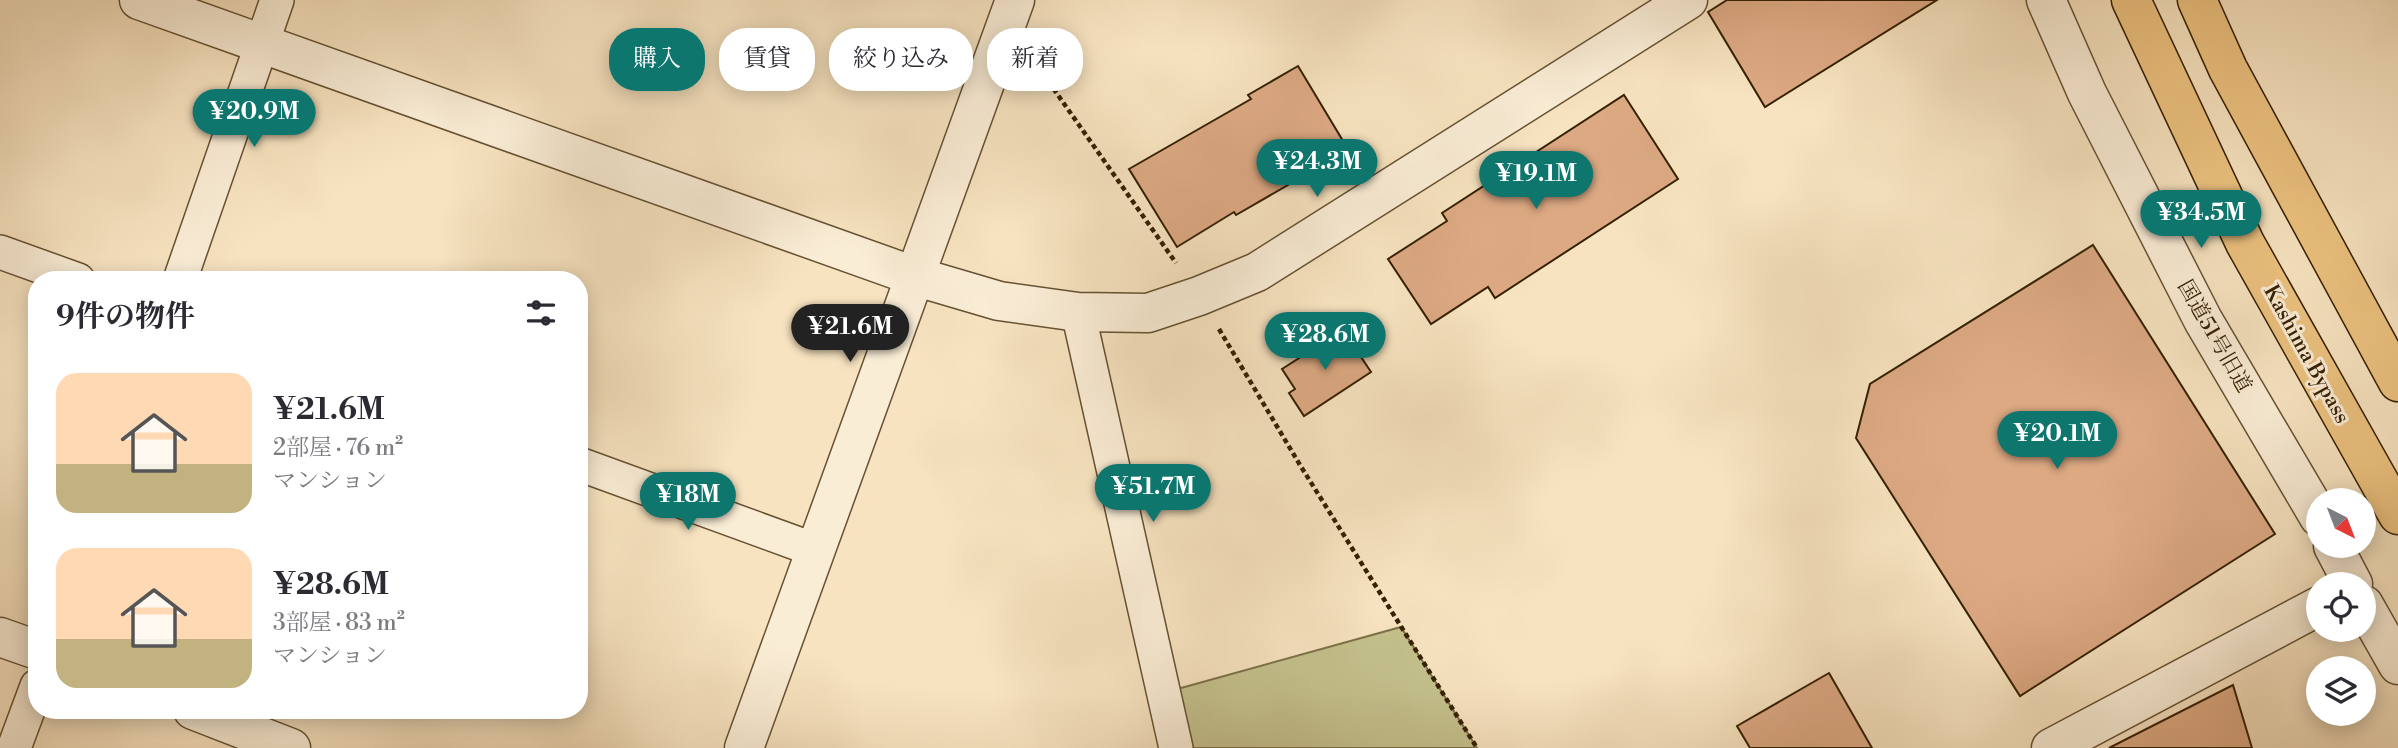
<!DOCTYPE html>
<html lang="ja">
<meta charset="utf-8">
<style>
body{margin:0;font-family:"Libre Bodoni","Noto Serif JP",serif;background:#f2f2f3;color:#2b2b33;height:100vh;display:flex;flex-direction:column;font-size:26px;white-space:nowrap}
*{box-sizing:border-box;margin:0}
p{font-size:23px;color:#7c7c81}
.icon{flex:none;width:38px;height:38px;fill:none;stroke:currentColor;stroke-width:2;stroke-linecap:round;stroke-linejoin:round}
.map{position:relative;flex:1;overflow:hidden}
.sheet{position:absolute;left:28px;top:271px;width:560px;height:448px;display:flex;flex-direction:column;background:#fff;border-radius:28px;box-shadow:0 4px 18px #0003}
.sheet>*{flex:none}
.banner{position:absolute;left:609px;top:28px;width:665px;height:63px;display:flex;gap:14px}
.needle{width:46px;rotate:138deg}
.controls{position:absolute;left:2306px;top:488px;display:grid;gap:14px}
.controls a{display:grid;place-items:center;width:70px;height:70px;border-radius:50%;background:#fff;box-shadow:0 4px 18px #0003;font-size:35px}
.price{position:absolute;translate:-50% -60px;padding:0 16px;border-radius:24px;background:#0f766e;color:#fff;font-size:23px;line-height:46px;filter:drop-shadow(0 2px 4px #0008)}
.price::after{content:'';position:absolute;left:50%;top:42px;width:21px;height:16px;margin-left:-10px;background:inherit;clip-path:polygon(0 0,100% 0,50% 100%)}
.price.on{background:#222;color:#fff}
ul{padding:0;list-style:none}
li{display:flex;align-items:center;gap:21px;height:175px;padding:0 28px}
li span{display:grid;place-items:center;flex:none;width:196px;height:140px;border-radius:21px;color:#555}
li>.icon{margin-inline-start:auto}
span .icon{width:84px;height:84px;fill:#fffc;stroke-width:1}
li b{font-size:30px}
h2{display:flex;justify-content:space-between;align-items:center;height:84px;padding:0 28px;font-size:30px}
.tag{padding:0 24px;border-radius:28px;background:#fff;box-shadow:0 4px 18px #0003;font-size:24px;line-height:63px}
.tag.on{background:#0f766e;color:#fff}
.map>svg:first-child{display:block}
</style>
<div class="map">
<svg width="2398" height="748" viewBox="0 0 2398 748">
<rect width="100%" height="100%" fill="#f7e3c0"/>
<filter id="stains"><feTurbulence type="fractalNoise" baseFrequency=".00286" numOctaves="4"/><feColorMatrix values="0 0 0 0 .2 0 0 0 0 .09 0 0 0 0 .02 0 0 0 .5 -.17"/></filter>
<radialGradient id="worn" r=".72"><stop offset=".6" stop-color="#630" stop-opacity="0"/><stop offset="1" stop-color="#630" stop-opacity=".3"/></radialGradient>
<polygon fill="#c4c18d" stroke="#7c7048" stroke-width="2" points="1401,627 1477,748 1176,748 1163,693"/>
<g fill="#dca983" stroke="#352002" stroke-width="2">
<polygon points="1727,0 1937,0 1765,107 1708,12"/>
<polygon points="1298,66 1346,146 1286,182 1288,185 1236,215 1234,212 1177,247 1129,169 1251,99 1248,95"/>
<polygon points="1624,95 1678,179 1495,298 1488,287 1431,324 1388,259 1447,221 1442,213"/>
<polygon points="2093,245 2275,534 2020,696 1856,438 1870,384"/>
<polygon points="1343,330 1371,372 1304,416 1289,393 1295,389 1282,369"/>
<polygon points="1829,673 1872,748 1750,748 1737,726"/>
<polygon points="2233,685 2252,748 2109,748"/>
</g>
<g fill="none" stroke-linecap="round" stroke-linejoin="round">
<g stroke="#665132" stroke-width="36">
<g id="minor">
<polyline points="0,252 78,280"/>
<polyline points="180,280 277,0"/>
<polyline points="1078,312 1176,748"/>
<polyline points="579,464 815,550"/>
<polyline points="14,748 37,686"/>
</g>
</g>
<g stroke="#665132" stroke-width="41">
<g id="tertiary">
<polyline points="139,0 914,276 999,301 1078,312 1148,313 1199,296 1257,272 1688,0"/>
<polyline points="2046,0 2087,93 2203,320 2319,517"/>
<polyline points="2333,546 2353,584"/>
<polyline points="2364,605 2398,665"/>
<polyline points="0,637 37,650"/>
<polyline points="193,710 291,748"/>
<polyline points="744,748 1015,0"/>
<polyline points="2051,748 2319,606"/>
</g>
</g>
<g stroke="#352002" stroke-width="41">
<g id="trunk">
<polyline points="2131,0 2245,243 2398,515"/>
<polyline points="2197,0 2228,69 2398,382"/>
</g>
</g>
<g stroke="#352002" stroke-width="4.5" stroke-dasharray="5 3.5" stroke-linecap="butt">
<polyline points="1034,61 1176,263"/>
<polyline points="1219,329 1300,465 1477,748"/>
</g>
<use href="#minor" stroke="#faedd6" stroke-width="33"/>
<use href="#tertiary" stroke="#faedd6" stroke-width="38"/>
<use href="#trunk" stroke="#ecc280" stroke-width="38"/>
</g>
<g text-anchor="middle" stroke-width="6" stroke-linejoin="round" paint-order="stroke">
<g font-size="21" fill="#352002" stroke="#faedd6">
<text transform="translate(2215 336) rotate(60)" y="7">国道51号旧道</text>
<text transform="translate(2307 354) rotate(61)" y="7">Kashima Bypass</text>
</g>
</g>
<rect width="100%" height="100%" filter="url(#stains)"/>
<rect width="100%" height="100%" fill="url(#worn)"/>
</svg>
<div class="controls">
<a><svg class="needle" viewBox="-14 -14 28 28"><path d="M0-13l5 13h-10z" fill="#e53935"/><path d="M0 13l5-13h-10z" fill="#7c7c81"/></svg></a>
<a><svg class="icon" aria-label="locate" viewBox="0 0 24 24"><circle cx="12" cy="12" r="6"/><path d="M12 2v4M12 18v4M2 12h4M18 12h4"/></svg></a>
<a><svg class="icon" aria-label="layers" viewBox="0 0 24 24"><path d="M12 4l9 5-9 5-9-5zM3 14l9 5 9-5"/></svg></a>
</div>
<b class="price" style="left:254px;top:149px">¥20.9M</b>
<b class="price" style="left:1317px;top:199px">¥24.3M</b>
<b class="price" style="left:1536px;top:211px">¥19.1M</b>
<b class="price" style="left:2201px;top:250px">¥34.5M</b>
<b class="price on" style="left:850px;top:364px">¥21.6M</b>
<b class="price" style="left:1325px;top:372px">¥28.6M</b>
<b class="price" style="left:2057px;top:471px">¥20.1M</b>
<b class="price" style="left:1153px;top:524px">¥51.7M</b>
<b class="price" style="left:688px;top:532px">¥18M</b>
<div class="banner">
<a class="tag on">購入</a>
<a class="tag">賃貸</a>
<a class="tag">絞り込み</a>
<a class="tag">新着</a>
</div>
<section class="sheet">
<h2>9件の物件<svg class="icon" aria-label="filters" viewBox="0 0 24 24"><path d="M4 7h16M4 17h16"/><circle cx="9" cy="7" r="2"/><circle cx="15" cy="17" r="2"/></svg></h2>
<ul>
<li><span style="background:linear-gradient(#ffd9b3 65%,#c2b280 0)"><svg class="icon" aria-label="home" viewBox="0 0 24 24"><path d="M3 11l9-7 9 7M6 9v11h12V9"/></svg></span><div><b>¥21.6M</b><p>2部屋 · 76 m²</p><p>マンション</p></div></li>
<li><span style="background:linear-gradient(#ffd9b3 65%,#c2b280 0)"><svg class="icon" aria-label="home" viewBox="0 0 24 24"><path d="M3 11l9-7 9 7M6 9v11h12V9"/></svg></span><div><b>¥28.6M</b><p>3部屋 · 83 m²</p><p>マンション</p></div></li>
</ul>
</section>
</div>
